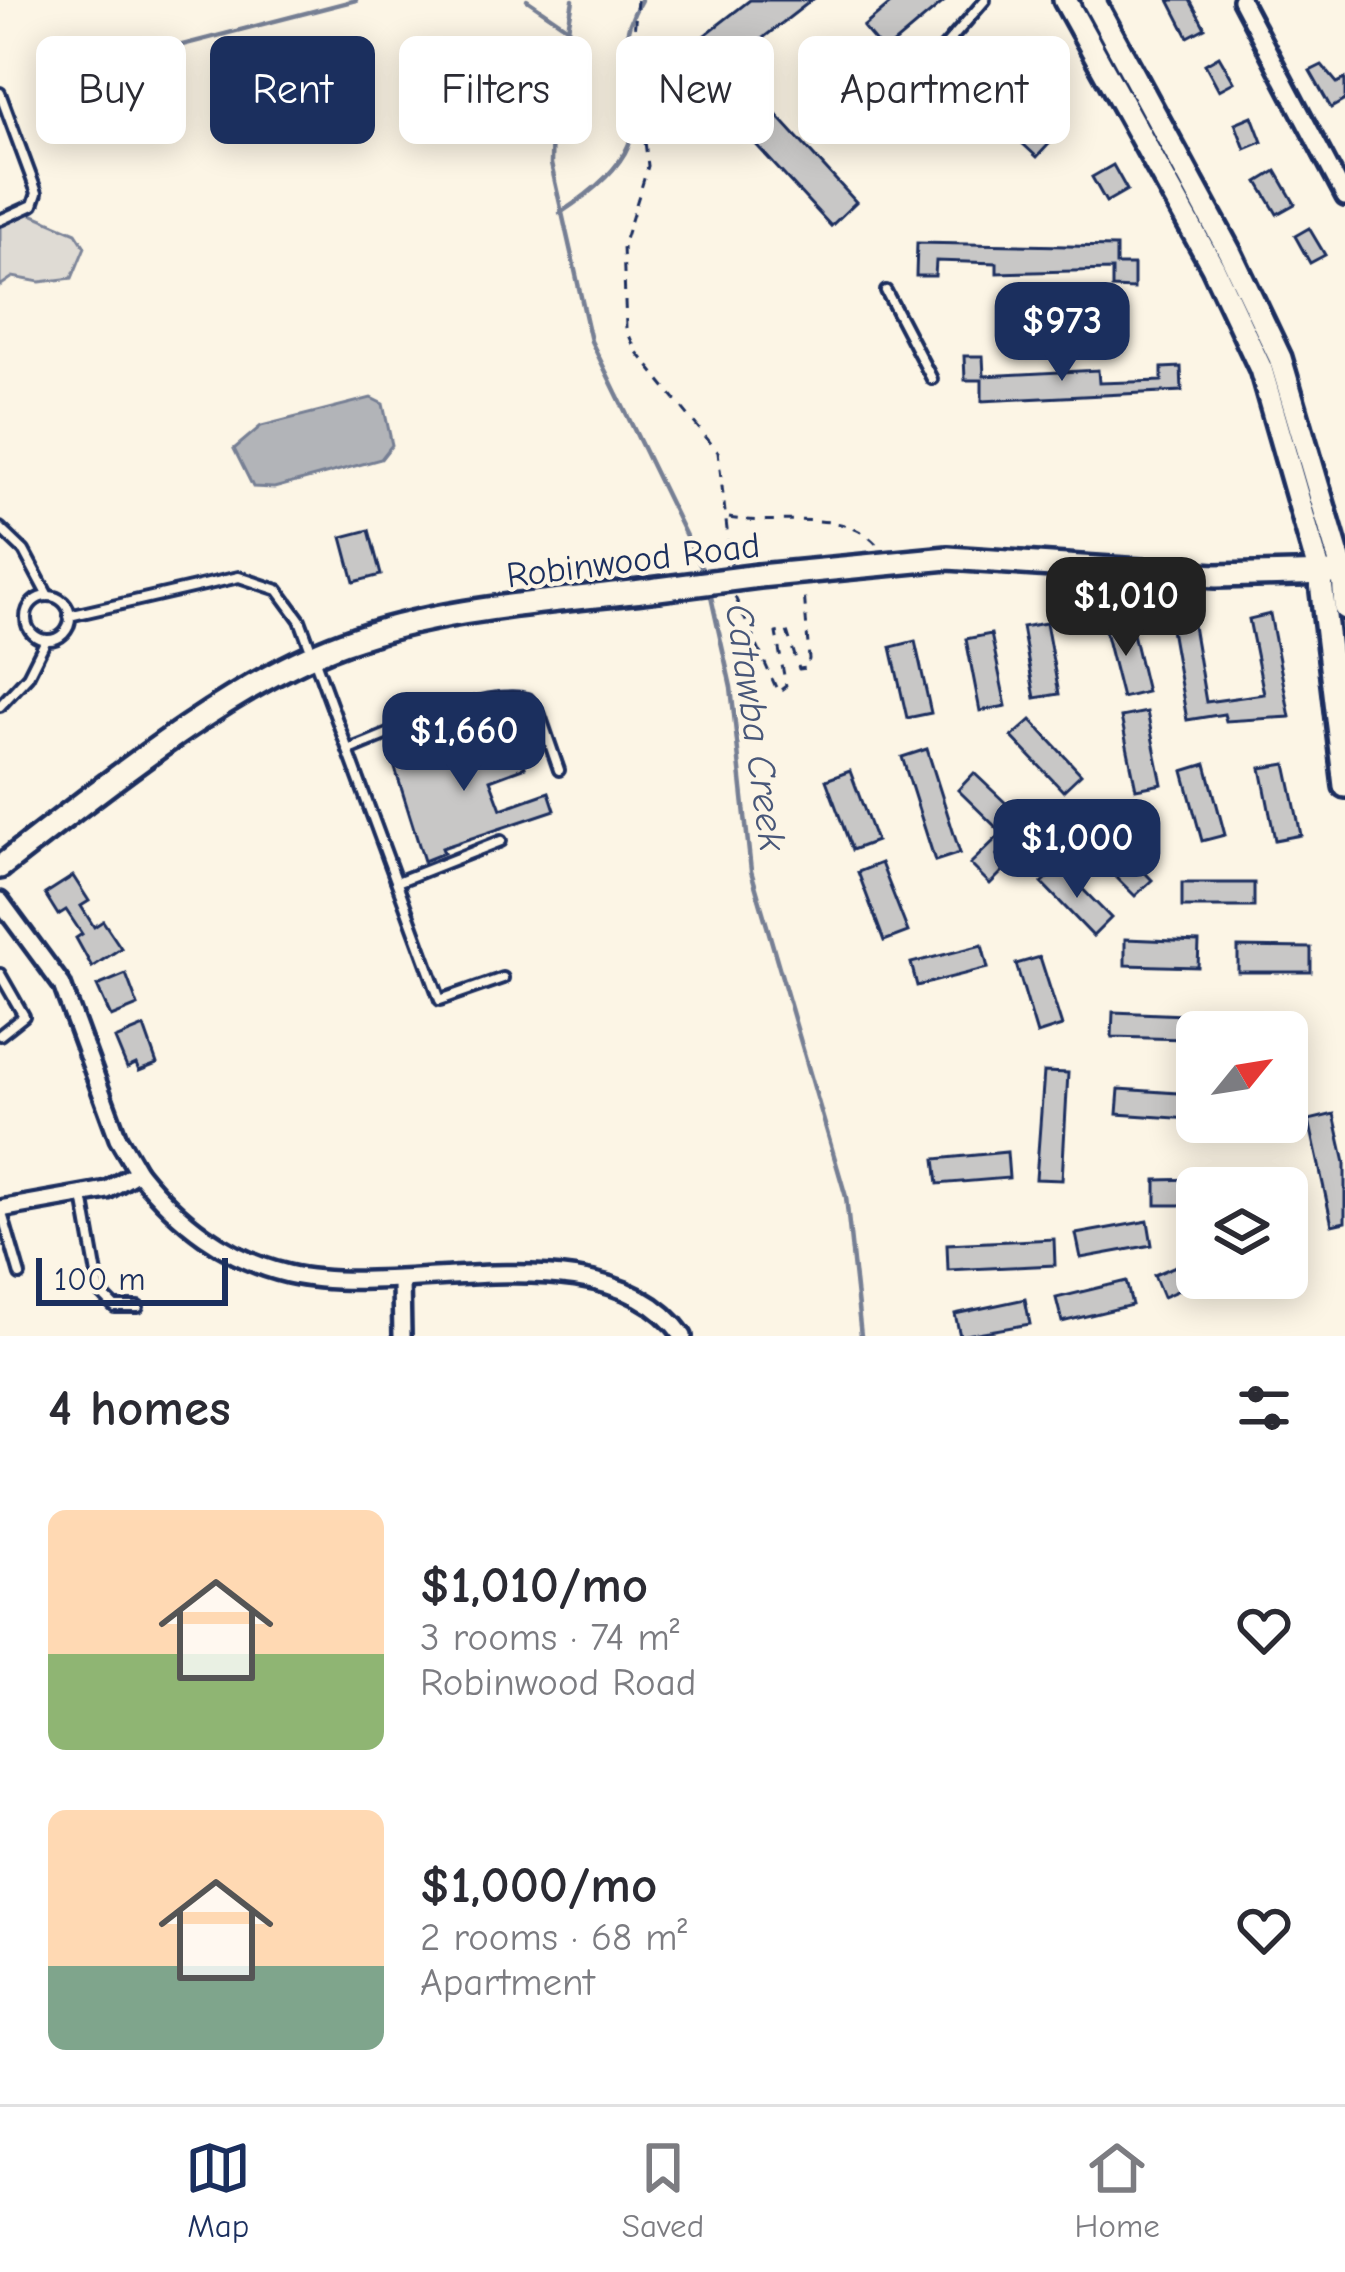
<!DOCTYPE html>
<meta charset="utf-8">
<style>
body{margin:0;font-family:"Comic Neue",sans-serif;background:#f2f2f3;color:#2b2b33;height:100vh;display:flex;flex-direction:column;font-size:45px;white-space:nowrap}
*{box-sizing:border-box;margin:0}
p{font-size:39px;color:#7c7c81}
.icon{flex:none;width:66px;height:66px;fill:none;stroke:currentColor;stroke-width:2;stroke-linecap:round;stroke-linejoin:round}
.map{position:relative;height:1336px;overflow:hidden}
.drawer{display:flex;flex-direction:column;background:#fff;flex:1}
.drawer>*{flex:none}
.top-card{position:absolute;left:36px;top:36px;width:1275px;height:108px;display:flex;gap:24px}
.needle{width:78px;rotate:60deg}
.fabs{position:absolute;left:1176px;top:1011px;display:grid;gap:24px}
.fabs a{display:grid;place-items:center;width:132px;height:132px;border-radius:18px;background:#fff;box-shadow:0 6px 30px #0003;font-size:60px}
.scale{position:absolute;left:36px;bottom:30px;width:192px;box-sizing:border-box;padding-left:12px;border:6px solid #1b2f5e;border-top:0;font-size:33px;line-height:42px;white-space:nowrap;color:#1b2f5e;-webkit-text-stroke:9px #fcf5e5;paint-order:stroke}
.price{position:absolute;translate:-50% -102px;padding:0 27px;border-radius:24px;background:#1b2f5e;color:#fff;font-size:39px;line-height:78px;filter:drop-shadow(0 3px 6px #0008)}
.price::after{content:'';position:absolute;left:50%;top:72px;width:36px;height:27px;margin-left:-18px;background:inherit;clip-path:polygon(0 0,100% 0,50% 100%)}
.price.selected{background:#222;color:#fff}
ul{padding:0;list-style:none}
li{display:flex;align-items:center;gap:36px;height:300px;padding:0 48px}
li span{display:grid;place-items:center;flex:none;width:336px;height:240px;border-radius:18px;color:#555}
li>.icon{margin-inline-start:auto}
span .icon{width:144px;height:144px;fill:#fffc;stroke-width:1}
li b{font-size:51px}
h2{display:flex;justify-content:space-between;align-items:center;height:144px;padding:0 48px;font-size:51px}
.chip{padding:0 42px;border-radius:18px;background:#fff;box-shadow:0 6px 30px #0003;font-size:42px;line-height:108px}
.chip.selected{background:#1b2f5e;color:#fff}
.menu{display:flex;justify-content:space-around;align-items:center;height:168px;border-top:3px solid #e1e1e2;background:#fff;font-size:33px;color:#7c7c81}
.menu a{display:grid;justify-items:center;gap:6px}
.menu .selected{color:#1b2f5e}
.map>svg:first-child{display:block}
</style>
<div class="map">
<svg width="1345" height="1336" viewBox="0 0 1345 1336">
<rect width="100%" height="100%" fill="#fcf5e5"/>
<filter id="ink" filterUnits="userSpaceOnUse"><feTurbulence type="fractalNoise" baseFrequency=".00833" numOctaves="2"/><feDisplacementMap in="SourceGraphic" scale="24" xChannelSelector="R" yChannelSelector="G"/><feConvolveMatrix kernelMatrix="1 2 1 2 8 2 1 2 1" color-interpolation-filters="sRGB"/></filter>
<g filter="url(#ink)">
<polygon fill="#dfdbd4" stroke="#7d8599" stroke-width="3" points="29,213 76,233 85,247 72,278 40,282 13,277 0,286 0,224"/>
<polygon fill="#b2b4b8" stroke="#767f94" stroke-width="3" points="371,398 383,404 392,445 381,459 274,488 253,487 234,449 261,426"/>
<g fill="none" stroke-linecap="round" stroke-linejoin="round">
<g stroke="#767f94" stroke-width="4.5">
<polyline points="527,0 568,28"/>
<polyline points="573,0 552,119 551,164 591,341 705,575"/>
<path d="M54,140C76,115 83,82 109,64L356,0"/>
<path d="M560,213C700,122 586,91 641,0"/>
<polyline points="710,592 731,687 751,871 846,1197 861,1336"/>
</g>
</g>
<g fill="#c8c7c6" stroke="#1b2f5e" stroke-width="3">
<polygon points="750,0 812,0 697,89 674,59"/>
<polygon points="895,0 946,0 884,52 863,27"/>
<polygon points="1169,0 1190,0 1205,28 1188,37"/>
<polygon points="1219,56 1234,82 1219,90 1205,64"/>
<polygon points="972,63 1011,99 1018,91 1061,131 1037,157 997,120 990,127 948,89"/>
<polygon points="1322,65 1337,83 1345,79 1345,100 1331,108 1310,71"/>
<polygon points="752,88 856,202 831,226 726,112"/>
<polygon points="1252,116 1262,142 1245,149 1235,123"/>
<polygon points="1113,165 1127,190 1106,202 1092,177"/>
<polygon points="1276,171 1295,204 1277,214 1258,182"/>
<polygon points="1309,228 1325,255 1310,263 1295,236"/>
<polygon points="917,243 1116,247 1116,265 1134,265 1134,289 1112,288 1112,270 997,273 997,263 936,261 935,276 916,276"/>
<polygon points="964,356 983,356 984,376 1098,370 1099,383 1162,381 1162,368 1181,367 1182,391 982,401 982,380 965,380"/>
<polygon points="369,530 381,575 354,582 342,537"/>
<polygon points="1191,614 1206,702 1264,694 1249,619 1270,614 1290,717 1226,721 1224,714 1187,720 1169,618"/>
<polygon points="1130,621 1147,692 1122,698 1104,627"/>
<polygon points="1046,623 1059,694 1035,698 1022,627"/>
<polygon points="991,634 1006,706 980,711 966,639"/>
<polygon points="915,641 931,713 907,718 891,647"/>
<polygon points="1147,712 1162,784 1136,789 1121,717"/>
<polygon points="1031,720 1081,774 1063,791 1012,737"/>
<polygon points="511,728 525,767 490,780 501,809 549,792 555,810 442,848 444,853 424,861 394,765 412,758 414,766"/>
<polygon points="927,749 960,853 935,861 902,757"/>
<polygon points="1206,764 1225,835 1202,841 1183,771"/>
<polygon points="1286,764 1301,835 1275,840 1261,768"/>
<polygon points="850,771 876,841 852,850 826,780"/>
<polygon points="974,773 1027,823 997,855 1008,866 990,884 970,864 1002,833 958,790"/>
<polygon points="1102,828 1152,880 1135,896 1084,845"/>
<polygon points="881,863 908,932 884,941 858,872"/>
<polygon points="1060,866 1111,918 1093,936 1042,883"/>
<polygon points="73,876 89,901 81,906 94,927 103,921 121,948 92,967 76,938 82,934 66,910 58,915 45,894"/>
<rect x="1182" y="883" width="72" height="24"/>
<polygon points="1125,939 1199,942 1198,967 1125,965"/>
<polygon points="982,945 988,968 917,986 911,963"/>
<polygon points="1238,947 1311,948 1311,972 1238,972"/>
<polygon points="1040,957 1062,1026 1037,1034 1016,964"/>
<polygon points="126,974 138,1006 111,1017 97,986"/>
<polygon points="1113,1012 1185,1015 1185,1039 1112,1037"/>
<polygon points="1210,1020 1277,1024 1276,1032 1210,1032"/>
<polygon points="144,1027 157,1064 139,1071 136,1064 127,1068 115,1039"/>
<polygon points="1044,1072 1068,1073 1062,1180 1036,1179"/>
<polygon points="1119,1089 1192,1094 1190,1119 1117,1114"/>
<polygon points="1334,1114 1345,1163 1345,1222 1332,1225 1309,1120"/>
<polygon points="1007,1152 1009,1178 938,1184 935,1159"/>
<polygon points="1197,1179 1197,1205 1156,1205 1156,1180"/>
<polygon points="1148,1221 1152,1245 1081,1258 1076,1234"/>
<polygon points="1054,1239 1055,1265 948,1270 947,1244"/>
<polygon points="1197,1257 1197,1282 1163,1297 1154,1275"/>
<polygon points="1126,1281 1132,1305 1062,1322 1056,1298"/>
<polygon points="1025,1299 1030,1324 960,1336 955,1314"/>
</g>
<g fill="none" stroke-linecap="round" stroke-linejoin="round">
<g stroke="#1b2f5e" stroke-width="16">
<g id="service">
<polyline points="0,93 37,193 33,205 0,220"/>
<polyline points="895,104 985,0"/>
<polyline points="886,291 932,379"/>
<polyline points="0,528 24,551 48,596"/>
<circle cx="48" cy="618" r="22"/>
<polyline points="69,616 239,577 278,590 300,620 440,1000 503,978"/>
<polyline points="0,706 28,676 46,640"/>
<path d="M348,750C395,733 481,688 528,699L540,715L559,770"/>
<polyline points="397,882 501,841"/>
<polyline points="0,974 24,1016 0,1035"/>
<polyline points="83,1196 100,1292 115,1307 138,1307"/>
<polyline points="1,1210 20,1275"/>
</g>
</g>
<g stroke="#1b2f5e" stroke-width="24">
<g id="minor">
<polyline points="1241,0 1345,197"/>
<polyline points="0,901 62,985 118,1138 138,1172 107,1190 0,1209"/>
<path d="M138,1172C178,1222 225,1259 288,1274C405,1301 604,1226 683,1336"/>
<polyline points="401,1282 402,1336"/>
</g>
</g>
<g stroke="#1b2f5e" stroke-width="30">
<g id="secondary">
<polyline points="1065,0 1213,267 1261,369 1320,574 1345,786"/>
<polyline points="1093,0 1230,253 1280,358 1343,573 1345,608"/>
<polyline points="759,576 948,558 1216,576 1333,573"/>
<path d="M0,867C99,791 227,685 343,643C442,607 554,602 658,589"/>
</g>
</g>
<g stroke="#1b2f5e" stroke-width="3" stroke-dasharray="9 9" stroke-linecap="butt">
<polyline points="637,0 633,44 648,166 623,246 626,328 636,351 718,452 731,564"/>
<path d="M729,518C777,527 844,506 878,546"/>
<polyline points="735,597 778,692 786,686 776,633 787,631 799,669 807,668 809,659 804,591"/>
</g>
<use href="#service" stroke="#fcf5e5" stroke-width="8"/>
<use href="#minor" stroke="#fcf5e5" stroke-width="15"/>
<use href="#secondary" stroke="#fcf5e5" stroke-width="21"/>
<g stroke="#1b2f5e" stroke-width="30" stroke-linecap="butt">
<polyline id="secondary-bridge" points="658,589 759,576"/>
</g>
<use href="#secondary-bridge" stroke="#fcf5e5" stroke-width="21"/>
</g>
</g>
<g text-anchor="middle" stroke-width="9" stroke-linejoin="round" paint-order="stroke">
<g font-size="36" fill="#1b2f5e" stroke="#fcf5e5">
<text transform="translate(633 559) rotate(-7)" y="13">Robinwood Road</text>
</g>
<g font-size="39" font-style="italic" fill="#485779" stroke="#fcf5e5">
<text transform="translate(757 727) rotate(82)" y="14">Catawba Creek</text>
</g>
</g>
</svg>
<div class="fabs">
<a><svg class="needle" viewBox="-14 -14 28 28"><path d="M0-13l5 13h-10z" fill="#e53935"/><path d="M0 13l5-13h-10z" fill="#7c7c81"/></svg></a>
<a><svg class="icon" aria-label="layers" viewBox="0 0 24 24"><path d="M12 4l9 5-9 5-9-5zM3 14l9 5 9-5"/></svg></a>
</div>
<div class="scale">100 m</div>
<b class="price" style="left:1062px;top:384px">$973</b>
<b class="price selected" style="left:1126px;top:659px">$1,010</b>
<b class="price" style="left:464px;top:794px">$1,660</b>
<b class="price" style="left:1077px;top:901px">$1,000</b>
<div class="top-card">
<a class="chip">Buy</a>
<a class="chip selected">Rent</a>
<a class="chip">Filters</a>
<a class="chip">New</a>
<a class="chip">Apartment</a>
</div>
</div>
<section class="drawer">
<h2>4 homes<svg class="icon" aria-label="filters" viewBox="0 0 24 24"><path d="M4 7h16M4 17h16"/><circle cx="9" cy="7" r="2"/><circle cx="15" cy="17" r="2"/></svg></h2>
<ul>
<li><span style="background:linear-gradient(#ffd9b3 60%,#8fb573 0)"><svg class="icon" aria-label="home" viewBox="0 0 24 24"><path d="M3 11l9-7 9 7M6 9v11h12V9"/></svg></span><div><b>$1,010/mo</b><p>3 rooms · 74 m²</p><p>Robinwood Road</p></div><svg class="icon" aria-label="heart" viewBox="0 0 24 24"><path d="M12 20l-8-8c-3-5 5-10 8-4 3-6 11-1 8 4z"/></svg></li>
<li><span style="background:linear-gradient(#ffd9b3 65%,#7fa58c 0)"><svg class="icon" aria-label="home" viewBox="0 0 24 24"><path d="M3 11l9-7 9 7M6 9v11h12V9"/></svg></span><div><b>$1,000/mo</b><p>2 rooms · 68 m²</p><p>Apartment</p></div><svg class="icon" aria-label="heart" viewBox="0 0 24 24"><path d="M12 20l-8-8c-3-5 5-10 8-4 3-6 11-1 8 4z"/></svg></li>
</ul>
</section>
<nav class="menu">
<a class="selected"><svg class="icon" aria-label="map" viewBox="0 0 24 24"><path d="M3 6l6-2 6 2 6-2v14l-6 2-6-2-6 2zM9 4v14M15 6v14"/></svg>Map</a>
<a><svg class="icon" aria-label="saved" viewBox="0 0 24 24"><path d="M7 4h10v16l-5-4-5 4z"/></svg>Saved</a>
<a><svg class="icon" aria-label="home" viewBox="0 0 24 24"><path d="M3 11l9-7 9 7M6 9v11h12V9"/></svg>Home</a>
</nav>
